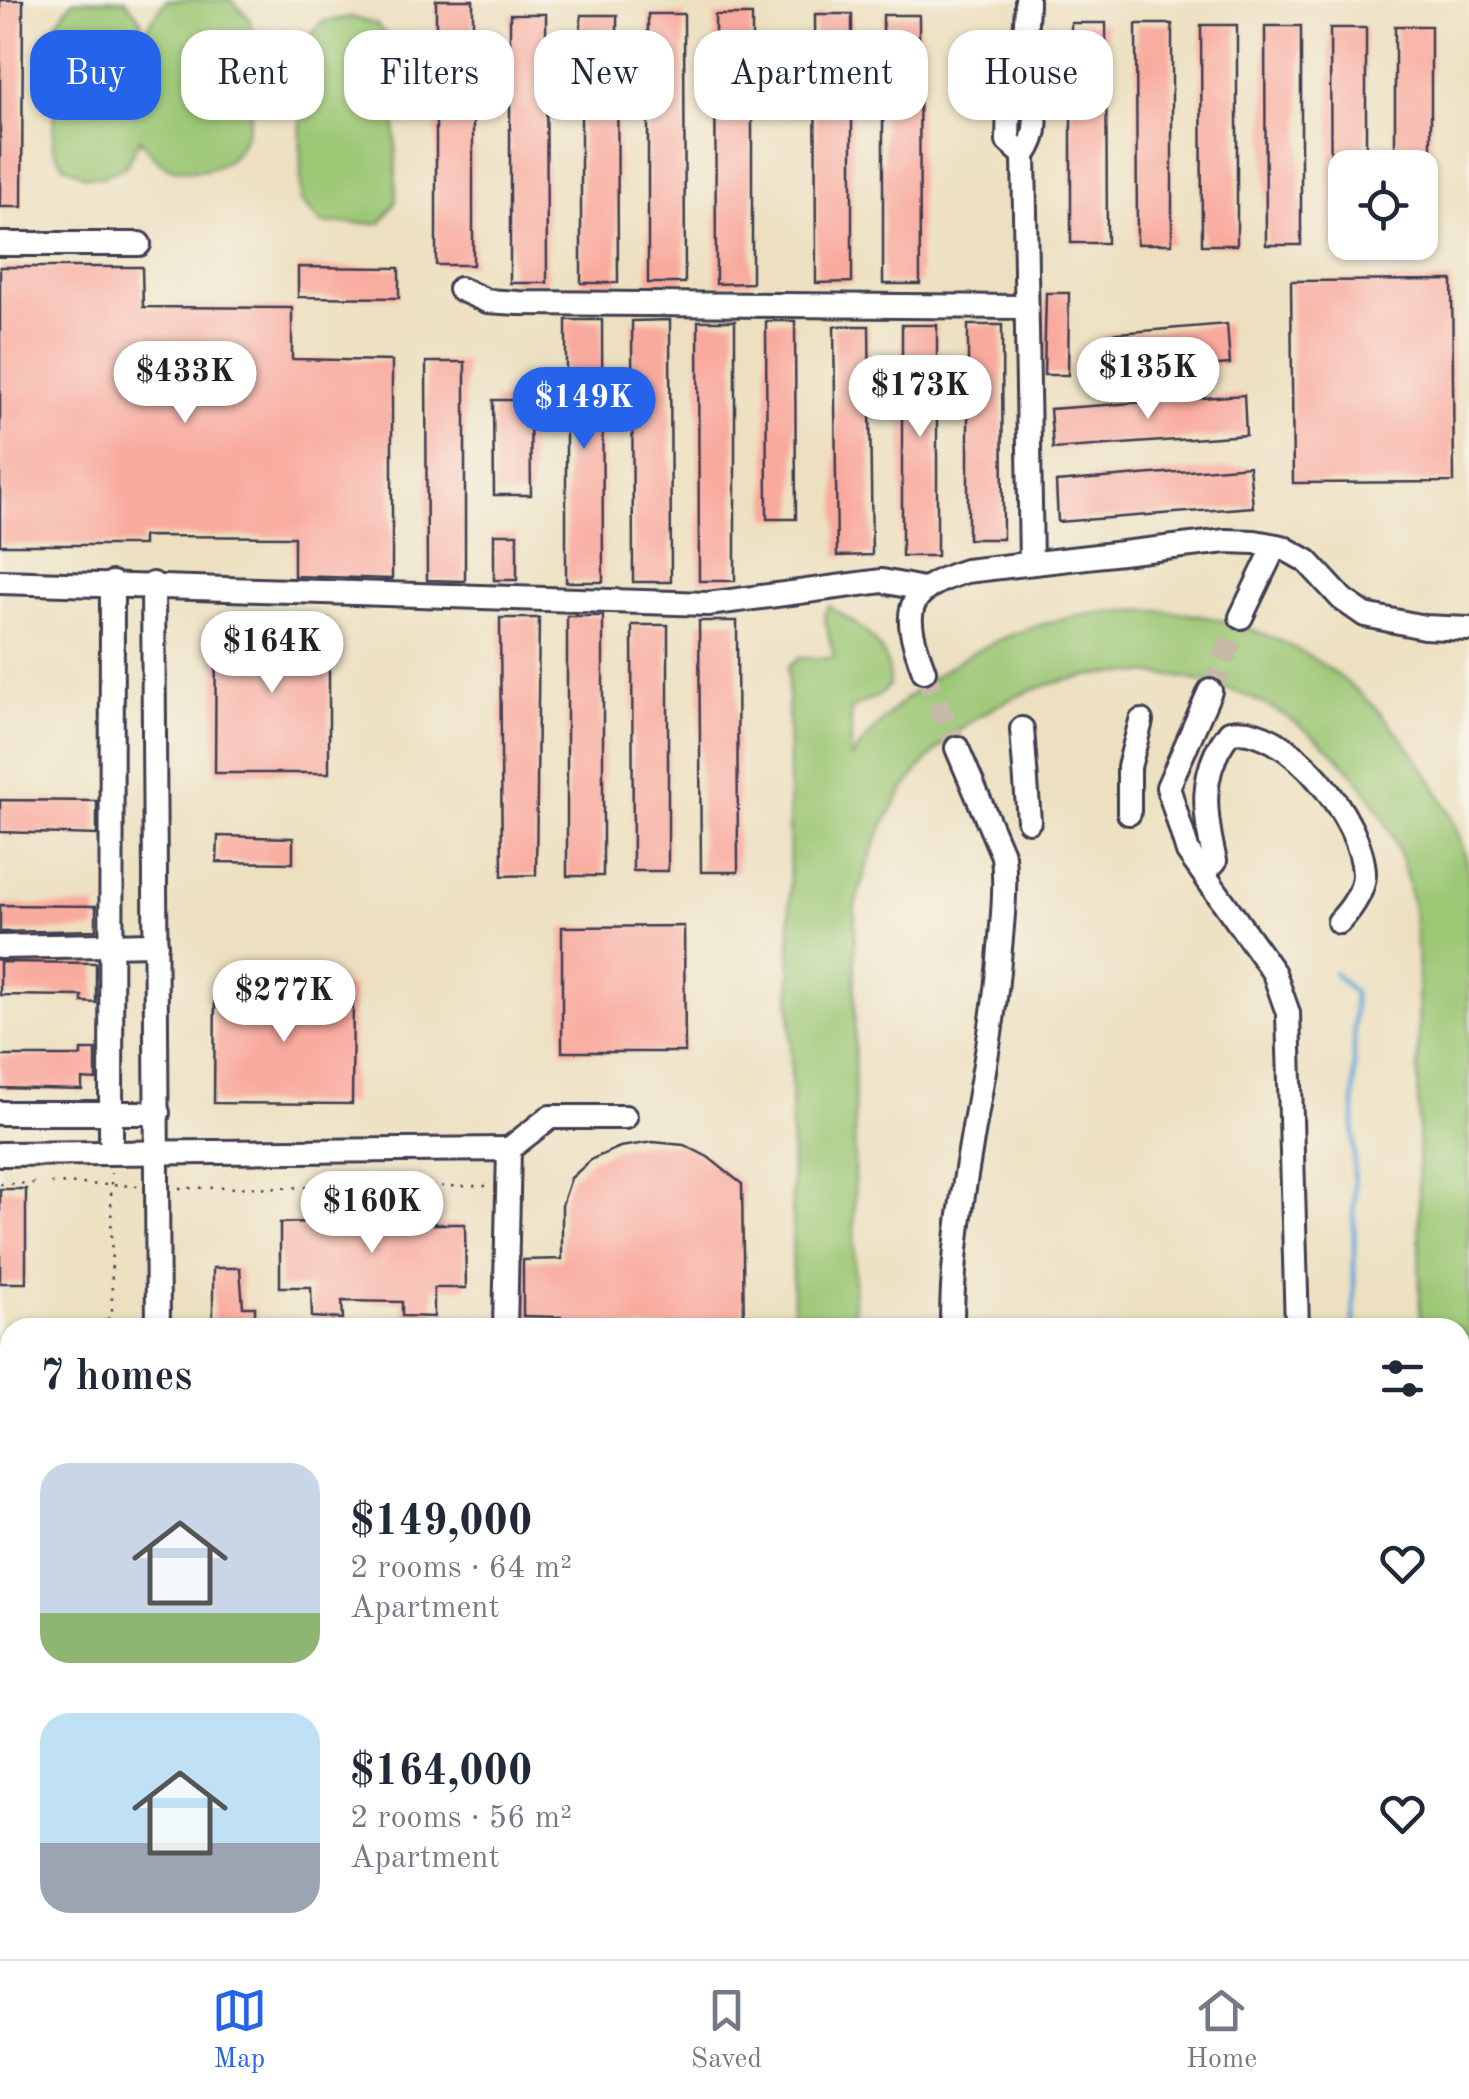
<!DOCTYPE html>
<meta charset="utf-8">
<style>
body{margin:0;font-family:"Old Standard TT",serif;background:#f2f2f3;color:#1f2937;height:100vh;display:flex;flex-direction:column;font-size:38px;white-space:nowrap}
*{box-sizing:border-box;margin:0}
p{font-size:32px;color:#747a83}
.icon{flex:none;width:55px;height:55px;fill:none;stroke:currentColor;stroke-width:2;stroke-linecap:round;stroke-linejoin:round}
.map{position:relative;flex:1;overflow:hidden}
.side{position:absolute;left:0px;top:1318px;width:1470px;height:642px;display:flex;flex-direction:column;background:#fff;border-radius:30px 30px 0 0;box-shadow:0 2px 8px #0004}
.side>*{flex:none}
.top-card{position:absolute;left:30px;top:30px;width:1410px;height:90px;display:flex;gap:20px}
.fabs{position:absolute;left:1328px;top:150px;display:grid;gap:20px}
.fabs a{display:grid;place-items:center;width:110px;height:110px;border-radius:20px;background:#fff;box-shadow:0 2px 8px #0004;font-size:50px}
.price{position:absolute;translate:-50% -85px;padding:0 22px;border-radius:35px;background:#fff;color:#222;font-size:32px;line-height:65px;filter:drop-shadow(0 2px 5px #0008)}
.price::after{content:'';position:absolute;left:50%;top:60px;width:30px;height:22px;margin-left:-15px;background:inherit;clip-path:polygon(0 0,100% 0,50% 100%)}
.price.on{background:#2563eb;color:#fff}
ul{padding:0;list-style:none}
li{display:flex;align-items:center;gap:30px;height:250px;padding:0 40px}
li span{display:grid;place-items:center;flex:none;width:280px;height:200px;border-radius:30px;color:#555}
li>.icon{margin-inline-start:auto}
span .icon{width:120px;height:120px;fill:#fffc;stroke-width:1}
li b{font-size:42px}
h2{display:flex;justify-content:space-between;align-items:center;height:120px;padding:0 40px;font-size:42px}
.tag{padding:0 35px;border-radius:30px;background:#fff;box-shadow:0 2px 8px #0004;font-size:35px;line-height:90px}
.tag.on{background:#2563eb;color:#fff}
.tab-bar{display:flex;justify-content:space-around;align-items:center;height:140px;border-top:2px solid #e0e1e3;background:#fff;font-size:28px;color:#747a83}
.tab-bar a{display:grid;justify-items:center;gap:5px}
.tab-bar .on{color:#2563eb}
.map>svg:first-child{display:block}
</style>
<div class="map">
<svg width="1469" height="1959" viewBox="0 0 1469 1959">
<rect width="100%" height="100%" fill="#f7f3e8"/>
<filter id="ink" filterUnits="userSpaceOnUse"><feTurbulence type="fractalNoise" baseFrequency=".01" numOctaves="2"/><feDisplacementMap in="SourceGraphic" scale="20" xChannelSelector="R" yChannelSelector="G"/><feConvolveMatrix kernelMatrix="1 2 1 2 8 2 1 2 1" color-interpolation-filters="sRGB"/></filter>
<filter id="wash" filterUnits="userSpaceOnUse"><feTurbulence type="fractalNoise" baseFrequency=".0048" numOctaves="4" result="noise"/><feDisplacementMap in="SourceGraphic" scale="40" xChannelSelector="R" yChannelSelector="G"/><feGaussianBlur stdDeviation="2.25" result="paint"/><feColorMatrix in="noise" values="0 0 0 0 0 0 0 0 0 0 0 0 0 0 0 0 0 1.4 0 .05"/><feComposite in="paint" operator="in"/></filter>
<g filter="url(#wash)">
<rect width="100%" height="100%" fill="#ede0c0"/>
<g fill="#9cc774" stroke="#5f7458" stroke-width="2.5">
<path d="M73,0H125L140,18L143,33L166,0H231L249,18L253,32C251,83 266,167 195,171C165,172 156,161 140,139L126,166L102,177L84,176L64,165L53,148L55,25Z"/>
<polygon points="351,17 376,24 395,45 396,201 381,223 323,224 301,201 300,47 322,22"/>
<path d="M829,606C860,627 892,644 889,686L878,696L851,709V758C986,576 1256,555 1401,737C1432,776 1459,822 1469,871V1959H1424V1950H1460V1328L1420,1327C1419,1244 1419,1161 1418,1078C1417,997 1426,909 1391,833C1304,649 1039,615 913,777C883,816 867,860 855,907L854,1327H793L788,667L799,658H834L824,615Z"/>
</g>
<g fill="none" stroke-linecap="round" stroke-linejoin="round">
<polyline stroke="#61a4d6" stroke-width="5" points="1334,973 1354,993 1354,1328"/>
</g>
<g id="blocks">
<g fill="#f9aa9f">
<polygon points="0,0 23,0 22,207 0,207"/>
<rect x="436" y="0" width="37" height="265"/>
<polygon points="510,14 546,14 547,283 510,283"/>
<polygon points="648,14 684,14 685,283 648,283"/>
<polygon points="815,14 852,14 852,282 816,283"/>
<polygon points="581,15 617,15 618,283 581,283"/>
<polygon points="715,15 752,15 752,283 716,284"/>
<polygon points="883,15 919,15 920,284 883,284"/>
<polygon points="1071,23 1106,23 1107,243 1071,243"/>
<polygon points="1136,24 1172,24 1172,244 1137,244"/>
<polygon points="1201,25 1237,25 1237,245 1202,245"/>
<polygon points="1265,26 1301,26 1301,245 1266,245"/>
<rect x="1395" y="26" width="36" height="142"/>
<polygon points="1330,28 1366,28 1366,168 1345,168 1345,247 1331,247"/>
<polygon points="0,267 142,267 143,307 292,308 292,359 392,361 392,579 294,576 294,537 143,536 143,545 0,545"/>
<polygon points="298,267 399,268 399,298 298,297"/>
<polygon points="1452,280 1454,482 1293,483 1291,281"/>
<polygon points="1046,293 1069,293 1068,375 1044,375"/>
<polygon points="566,320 602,320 603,582 566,582"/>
<polygon points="670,320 671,582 633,582 632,321"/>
<polygon points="698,321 735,321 735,581 699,581"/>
<polygon points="766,321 795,321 796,519 767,519"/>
<polygon points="1227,324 1230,364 1110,374 1107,334"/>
<rect x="902" y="325" width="35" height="231"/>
<polygon points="968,325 1002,325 1003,539 968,539"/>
<polygon points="834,326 869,326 872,555 837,556"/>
<polygon points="426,362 465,362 465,581 427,580"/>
<polygon points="1244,395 1246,435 1053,449 1050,409"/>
<polygon points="493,400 530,400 531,495 494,495"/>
<polygon points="1249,466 1253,507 1058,522 1056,482"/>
<rect x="494" y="534" width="23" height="46"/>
<rect x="567" y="616" width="36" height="260"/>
<polygon points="500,618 539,618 536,875 502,876"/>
<polygon points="216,619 329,619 329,773 215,773"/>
<polygon points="699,621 737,621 738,872 701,872"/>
<polygon points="632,625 668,625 668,871 633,871"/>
<polygon points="0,800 97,801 97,835 0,832"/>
<polygon points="218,836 293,838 293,863 217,862"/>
<polygon points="0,905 96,906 96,930 0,932"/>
<polygon points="684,926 685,1052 562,1052 562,927"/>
<polygon points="0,962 96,963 96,1003 82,1002 82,996 0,995"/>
<polygon points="215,986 353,987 352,1104 214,1103"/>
<polygon points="81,1050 96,1050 96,1080 82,1079 82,1090 0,1088 0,1056 81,1056"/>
<polygon points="653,1142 684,1145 708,1157 742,1184 744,1328 561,1328 561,1317 523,1316 523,1260 562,1259 562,1205 571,1178 592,1159 620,1147"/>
<rect x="0" y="1189" width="26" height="94"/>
<polygon points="403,1194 434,1194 434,1224 465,1224 466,1288 434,1288 434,1317 402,1316 402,1302 342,1301 343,1319 312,1317 311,1287 280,1287 280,1223 309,1222 309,1195 342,1195 342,1209 402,1210"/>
<polygon points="213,1268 240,1268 243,1307 255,1307 255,1328 213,1328"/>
</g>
</g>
</g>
<g filter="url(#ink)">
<use href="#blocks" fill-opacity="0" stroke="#403e4f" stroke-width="2.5"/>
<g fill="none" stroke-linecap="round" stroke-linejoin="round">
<g stroke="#c4baa5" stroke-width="22" stroke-dasharray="22 11" stroke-linecap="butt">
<polyline points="924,671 957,748"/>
<polyline points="1210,691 1241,617"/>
</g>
<g stroke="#403e4f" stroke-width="28">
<g id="minor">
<path d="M1027,0C1027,23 1022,50 1026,72C1032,102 1045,128 1024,155L1031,563"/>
<polyline points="1024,155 1008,141 1009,100 1026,70"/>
<polyline points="0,244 139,244"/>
<polyline points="460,289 487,301 518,303 1023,307"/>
<polyline points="0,582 708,604 882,581 923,589"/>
<polyline points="153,584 158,1328"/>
<polyline points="1241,617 1275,546"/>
<path d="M924,671C902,612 902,591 966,571L1226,541L1255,542L1282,547L1307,561L1342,599L1365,615L1424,627L1469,629"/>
<polyline points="1210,691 1168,787 1188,852 1274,973 1288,1013 1297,1328"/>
<polyline points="1022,729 1029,821"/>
<polyline points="1129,813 1129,767 1141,721"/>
<path d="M1204,873L1215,861C1204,815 1198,771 1230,732C1286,721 1363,821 1364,874C1364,892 1351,909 1339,922"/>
<polyline points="0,947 156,944"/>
<polyline points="0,1113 158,1113"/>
<polyline points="111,1138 112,583"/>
<polyline points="509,1149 550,1117 625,1117"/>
<polyline points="0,1154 509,1149 505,1328"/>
<path d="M952,1328C951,1201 991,1074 1000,948C1003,917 1006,886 1003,856L957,748"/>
<polyline points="0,1490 10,1490"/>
<polyline points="0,1728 10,1728"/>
<polyline points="33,1950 33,1959"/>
<polyline points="150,1950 150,1958"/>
<polyline points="583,1950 583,1959"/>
<polyline points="723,1950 723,1959"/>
<polyline points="957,1959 958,1950"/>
<polyline points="1303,1959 1303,1950"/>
</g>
</g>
<g stroke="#403e4f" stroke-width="2.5" stroke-dasharray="2.5 8" stroke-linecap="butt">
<polyline points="51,1183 139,1186"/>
<polyline points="0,1184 37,1183"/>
<polyline points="179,1188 486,1186"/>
<polyline points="101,1328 112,1313 111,1173"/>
<polyline points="0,1441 10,1440"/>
<polyline points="644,1959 647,1950"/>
</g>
<use href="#minor" stroke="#fff" stroke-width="22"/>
</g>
</g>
</svg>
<div class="fabs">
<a><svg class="icon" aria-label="locate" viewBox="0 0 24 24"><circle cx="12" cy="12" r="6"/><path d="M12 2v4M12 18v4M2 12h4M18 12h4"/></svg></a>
</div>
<b class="price" style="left:1148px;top:422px">$135K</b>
<b class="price" style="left:185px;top:426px">$433K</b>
<b class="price" style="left:920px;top:440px">$173K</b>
<b class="price on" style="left:584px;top:452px">$149K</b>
<b class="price" style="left:272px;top:696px">$164K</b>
<b class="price" style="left:284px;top:1045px">$277K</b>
<b class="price" style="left:372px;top:1256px">$160K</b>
<div class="top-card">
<a class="tag on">Buy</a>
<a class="tag">Rent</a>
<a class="tag">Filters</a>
<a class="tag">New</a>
<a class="tag">Apartment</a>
<a class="tag">House</a>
</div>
<section class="side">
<h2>7 homes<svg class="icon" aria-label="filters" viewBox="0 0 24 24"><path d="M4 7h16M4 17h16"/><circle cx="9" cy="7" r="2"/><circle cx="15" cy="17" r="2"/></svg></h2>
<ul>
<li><span style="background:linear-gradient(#c9d6e8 75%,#8fb573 0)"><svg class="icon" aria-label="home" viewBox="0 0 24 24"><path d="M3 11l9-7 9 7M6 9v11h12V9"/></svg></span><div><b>$149,000</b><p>2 rooms · 64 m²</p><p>Apartment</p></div><svg class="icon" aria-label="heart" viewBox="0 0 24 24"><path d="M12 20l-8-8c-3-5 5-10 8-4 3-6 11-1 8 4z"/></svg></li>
<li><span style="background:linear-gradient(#bfe0f5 65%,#9aa5b1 0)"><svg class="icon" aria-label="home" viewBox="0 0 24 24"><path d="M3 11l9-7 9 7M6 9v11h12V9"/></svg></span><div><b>$164,000</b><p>2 rooms · 56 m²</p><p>Apartment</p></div><svg class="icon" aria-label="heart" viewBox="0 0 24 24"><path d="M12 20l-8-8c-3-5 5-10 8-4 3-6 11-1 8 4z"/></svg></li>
</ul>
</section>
</div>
<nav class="tab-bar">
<a class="on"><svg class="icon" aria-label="map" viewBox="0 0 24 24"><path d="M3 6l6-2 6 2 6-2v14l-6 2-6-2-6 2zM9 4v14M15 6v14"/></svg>Map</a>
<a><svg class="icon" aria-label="saved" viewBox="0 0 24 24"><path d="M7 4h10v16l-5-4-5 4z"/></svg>Saved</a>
<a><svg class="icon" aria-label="home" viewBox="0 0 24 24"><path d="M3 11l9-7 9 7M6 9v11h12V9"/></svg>Home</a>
</nav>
